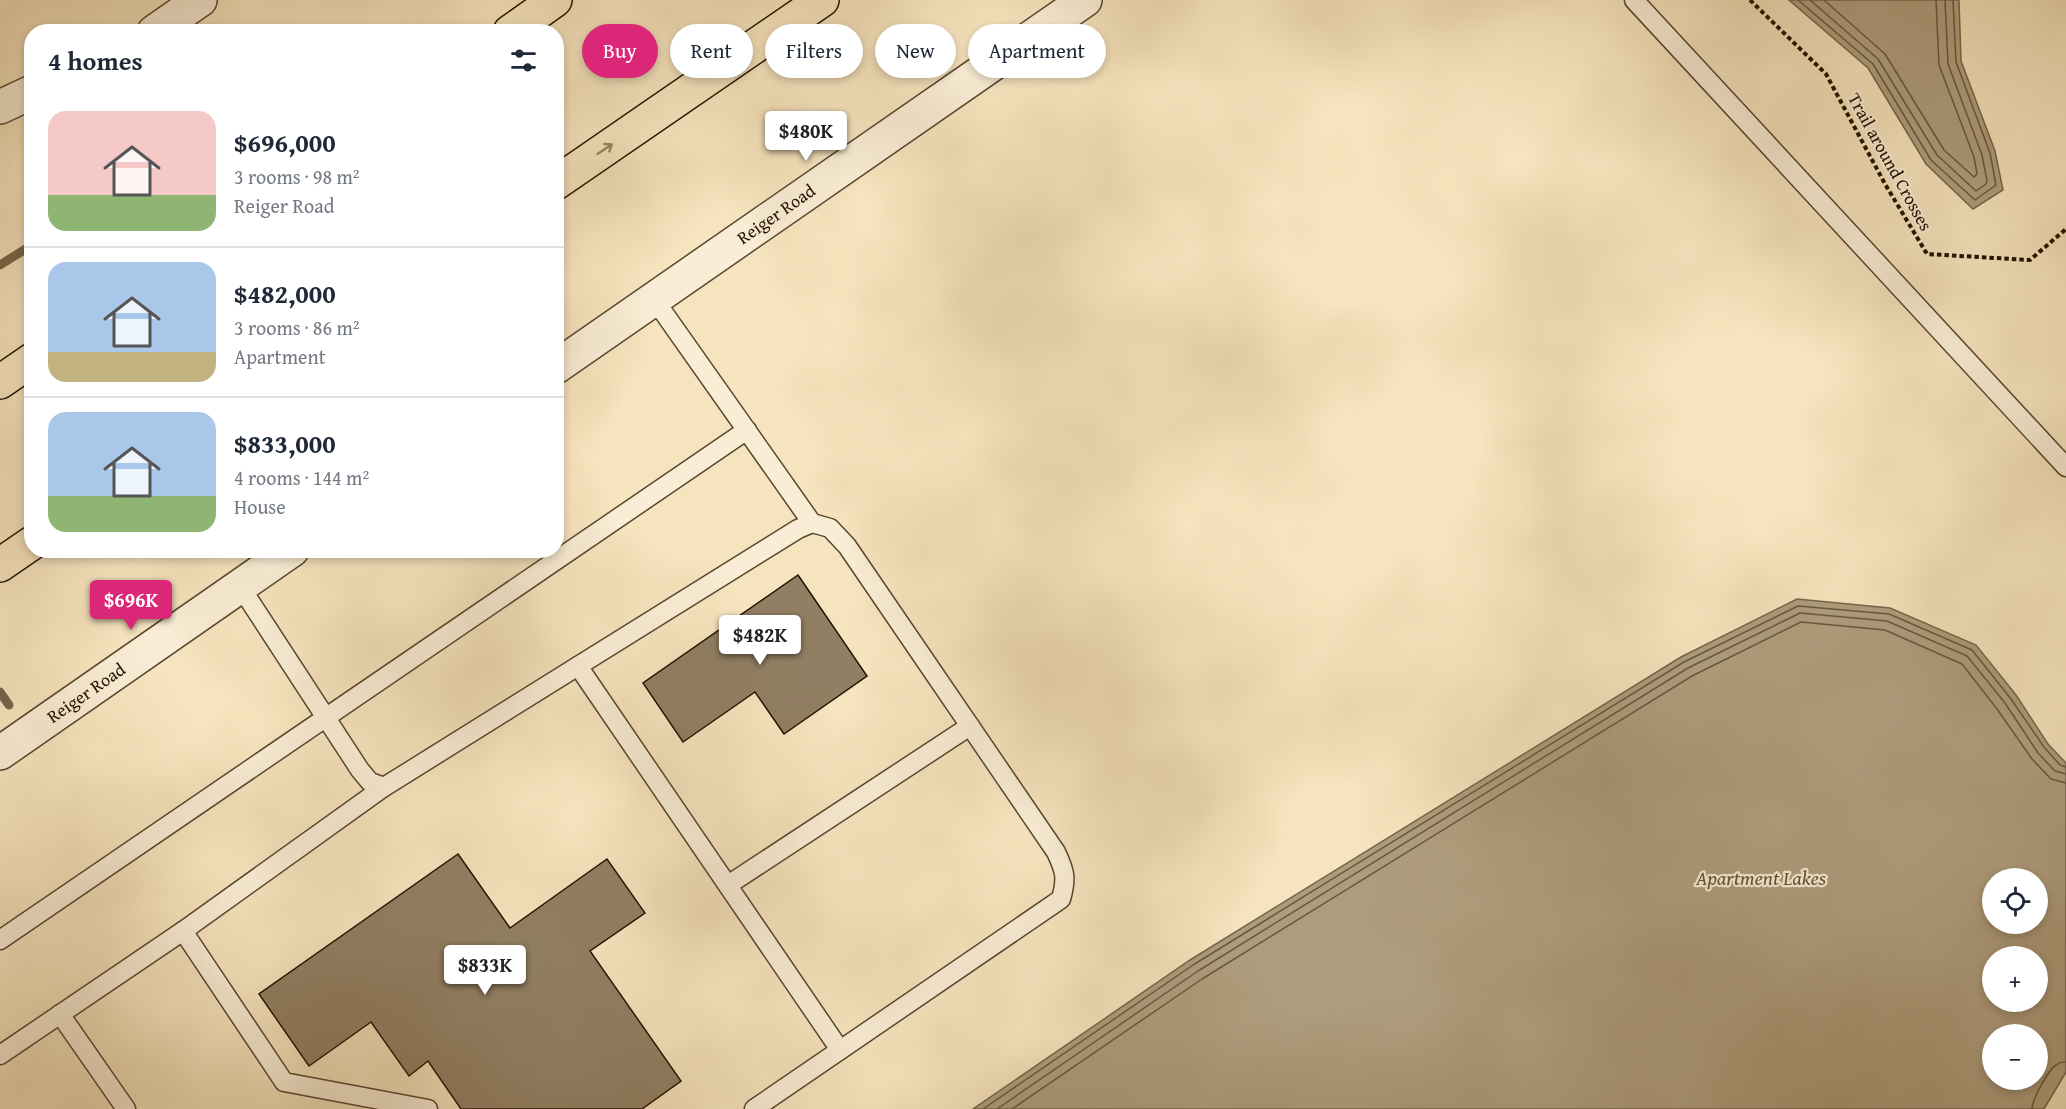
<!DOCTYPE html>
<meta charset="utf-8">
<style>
body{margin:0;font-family:"Gentium Book Plus",serif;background:#f2f2f3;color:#1f2937;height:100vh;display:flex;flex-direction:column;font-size:22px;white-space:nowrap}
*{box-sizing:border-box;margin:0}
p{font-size:20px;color:#747a83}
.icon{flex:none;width:33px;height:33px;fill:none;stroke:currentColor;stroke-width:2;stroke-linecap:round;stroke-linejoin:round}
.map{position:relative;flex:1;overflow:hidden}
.sheet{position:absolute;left:24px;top:24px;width:540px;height:534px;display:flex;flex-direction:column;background:#fff;border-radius:24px;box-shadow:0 3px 9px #0003}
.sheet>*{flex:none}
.top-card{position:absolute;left:582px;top:24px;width:570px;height:54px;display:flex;gap:12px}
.fabs{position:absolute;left:1982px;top:868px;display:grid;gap:12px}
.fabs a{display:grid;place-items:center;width:66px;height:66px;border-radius:50%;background:#fff;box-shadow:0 3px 9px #0003;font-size:30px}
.price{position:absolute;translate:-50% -51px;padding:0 14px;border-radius:6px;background:#fff;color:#222;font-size:20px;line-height:39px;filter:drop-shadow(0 2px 3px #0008)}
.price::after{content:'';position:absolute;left:50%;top:36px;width:18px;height:14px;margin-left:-9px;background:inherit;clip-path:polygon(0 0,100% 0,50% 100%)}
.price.selected{background:#db2777;color:#fff}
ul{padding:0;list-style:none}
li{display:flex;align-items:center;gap:18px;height:150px;padding:0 24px}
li+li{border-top:2px solid #e0e1e3}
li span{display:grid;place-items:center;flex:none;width:168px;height:120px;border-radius:18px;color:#555}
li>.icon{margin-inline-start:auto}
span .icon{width:72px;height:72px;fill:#fffc;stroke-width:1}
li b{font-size:26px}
h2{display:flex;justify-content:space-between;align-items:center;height:72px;padding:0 24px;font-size:26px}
.chip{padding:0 21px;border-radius:27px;background:#fff;box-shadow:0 3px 9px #0003;font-size:21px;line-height:54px}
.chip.selected{background:#db2777;color:#fff}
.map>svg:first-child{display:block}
</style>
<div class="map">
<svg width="2066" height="1109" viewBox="0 0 2066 1109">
<rect width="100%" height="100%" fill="#f6e4be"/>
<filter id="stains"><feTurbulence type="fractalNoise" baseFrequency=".00333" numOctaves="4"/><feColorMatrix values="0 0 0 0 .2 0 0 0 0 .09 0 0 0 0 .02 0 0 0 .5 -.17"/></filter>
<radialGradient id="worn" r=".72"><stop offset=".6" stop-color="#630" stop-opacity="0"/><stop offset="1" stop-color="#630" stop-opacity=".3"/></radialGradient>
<g fill="#ae9d7d" stroke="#76654b" stroke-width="1.5" fill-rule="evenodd">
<polygon points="1789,0 1959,0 1961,61 1995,151 2003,190 1973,209 1926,164 1868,68"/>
<path d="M1797,599L1890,608L1976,645L2016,695L2048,744L2066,763V1072L2044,1109H973L1190,960L1681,657ZM1992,879H2037V924H1992ZM1992,957H2037V1002H1992ZM1992,1035H2037V1080H1992Z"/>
</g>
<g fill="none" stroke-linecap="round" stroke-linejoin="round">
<g stroke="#68583e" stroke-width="1.5">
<polyline points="1798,0 1873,64 1931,160 1975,200 1996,185 1990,153 1956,62 1953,0"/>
<polyline points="1810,0 1878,59 1937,155 1976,191 1986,184 1987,181 1982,155 1948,64 1945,0"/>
<polyline points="1824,0 1885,54 1944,150 1974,177 1977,174 1974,157 1939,65 1936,0"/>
<polyline points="983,1109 1193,965 1684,662 1798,606 1889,614 1972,650 2011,699 2044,747 2060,765 2066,767"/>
<polyline points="997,1109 1198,971 1688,668 1800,613 1887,621 1967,656 2005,703 2038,753 2055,771 2066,774"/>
<polyline points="1012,1109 1202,979 1692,676 1801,622 1885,630 1962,664 1997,709 2032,759 2051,779 2066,783"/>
<path d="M2032,1109C2032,1100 2048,1070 2056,1065C2060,1062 2062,1062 2066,1062"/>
</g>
<g stroke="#76654b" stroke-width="9">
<polyline points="0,265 32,245"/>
<polyline points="0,692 9,705"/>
</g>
</g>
<g fill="#917f63" stroke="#231200" stroke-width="1.5">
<polygon points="798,575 867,676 784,734 755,692 683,742 643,683"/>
<polygon points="458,854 510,928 607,859 645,913 590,951 681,1081 642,1109 461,1109 428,1061 409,1076 371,1022 309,1066 259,994"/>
</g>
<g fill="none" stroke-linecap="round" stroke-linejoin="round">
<g stroke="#584630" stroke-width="21">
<g id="service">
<polyline points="1634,0 2066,467"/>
<polyline points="654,299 812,523"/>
<path d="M240,586L360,770L370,782L384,787L798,529L812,523L830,528L847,546L1056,852C1065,871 1067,878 1061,899L754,1109"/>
<polyline points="578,666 840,1050"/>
<polyline points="728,885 970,726"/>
<polyline points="183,931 284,1082 428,1109"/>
<polyline points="0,940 747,430"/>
<polyline points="60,1014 126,1109"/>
<polyline points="0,1055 183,931 384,787"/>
</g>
</g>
<g stroke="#584630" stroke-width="36">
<g id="tertiary">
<polyline points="154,32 200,0"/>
<polyline points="0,107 32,92"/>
<path id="s1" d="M556,367L1085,0"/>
<path id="s2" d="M0,753L292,550"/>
</g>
</g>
<g stroke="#231200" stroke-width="36">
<g id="motorway">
<polyline points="510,32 555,0"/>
<polyline points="556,183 822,0"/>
<polyline points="0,382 32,360"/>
<polyline points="0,565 32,543"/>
</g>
</g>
<polyline stroke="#231200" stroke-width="4" stroke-dasharray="4.5 3" stroke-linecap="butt" points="1750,0 1826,74 1885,184 1927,254 2030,260 2066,229"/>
<use href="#service" stroke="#f9edd5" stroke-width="18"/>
<use href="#tertiary" stroke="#f9edd5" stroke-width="33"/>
<use href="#motorway" stroke="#f6e4be" stroke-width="33"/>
</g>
<defs><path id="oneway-shaft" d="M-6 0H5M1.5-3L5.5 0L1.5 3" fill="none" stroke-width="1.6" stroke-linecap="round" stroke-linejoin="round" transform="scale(1.5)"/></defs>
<use stroke="#978668" href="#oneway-shaft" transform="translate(605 149) rotate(-34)"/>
<g text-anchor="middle" stroke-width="4.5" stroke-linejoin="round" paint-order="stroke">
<g font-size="18" fill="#231200" stroke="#f9edd5">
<text transform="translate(1890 162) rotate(61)" y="6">Trail around Crosses</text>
<text dy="6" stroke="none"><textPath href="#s1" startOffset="268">Reiger Road</textPath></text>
<text dy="6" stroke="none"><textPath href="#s2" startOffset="105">Reiger Road</textPath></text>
</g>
<g font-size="20" font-style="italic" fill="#625138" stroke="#f9edd5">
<text x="1761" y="885">Apartment Lakes</text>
</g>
</g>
<rect width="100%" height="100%" filter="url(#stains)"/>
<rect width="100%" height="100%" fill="url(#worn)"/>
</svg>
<div class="fabs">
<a><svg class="icon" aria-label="locate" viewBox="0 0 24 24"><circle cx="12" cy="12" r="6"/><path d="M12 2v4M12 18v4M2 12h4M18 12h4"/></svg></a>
<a>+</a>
<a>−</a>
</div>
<b class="price" style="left:806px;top:162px">$480K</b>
<b class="price selected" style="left:131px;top:631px">$696K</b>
<b class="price" style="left:760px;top:666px">$482K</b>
<b class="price" style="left:485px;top:996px">$833K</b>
<div class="top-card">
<a class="chip selected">Buy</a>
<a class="chip">Rent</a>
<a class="chip">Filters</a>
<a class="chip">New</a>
<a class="chip">Apartment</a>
</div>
<section class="sheet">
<h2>4 homes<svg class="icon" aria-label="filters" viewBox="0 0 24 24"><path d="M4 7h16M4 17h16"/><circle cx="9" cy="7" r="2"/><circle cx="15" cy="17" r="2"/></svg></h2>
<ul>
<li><span style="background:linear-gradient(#f6c9c9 70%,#8fb573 0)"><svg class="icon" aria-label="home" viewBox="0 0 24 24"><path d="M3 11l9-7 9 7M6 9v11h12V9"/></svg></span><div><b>$696,000</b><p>3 rooms · 98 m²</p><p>Reiger Road</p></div></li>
<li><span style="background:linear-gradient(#a9c7e8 75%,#c2b280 0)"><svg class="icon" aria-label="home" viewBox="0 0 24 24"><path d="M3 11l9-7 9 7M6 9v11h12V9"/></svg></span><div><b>$482,000</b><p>3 rooms · 86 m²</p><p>Apartment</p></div></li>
<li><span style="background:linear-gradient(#a9c7e8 70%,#8fb573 0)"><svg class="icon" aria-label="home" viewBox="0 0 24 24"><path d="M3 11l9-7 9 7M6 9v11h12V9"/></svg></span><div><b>$833,000</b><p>4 rooms · 144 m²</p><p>House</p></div></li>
</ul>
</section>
</div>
